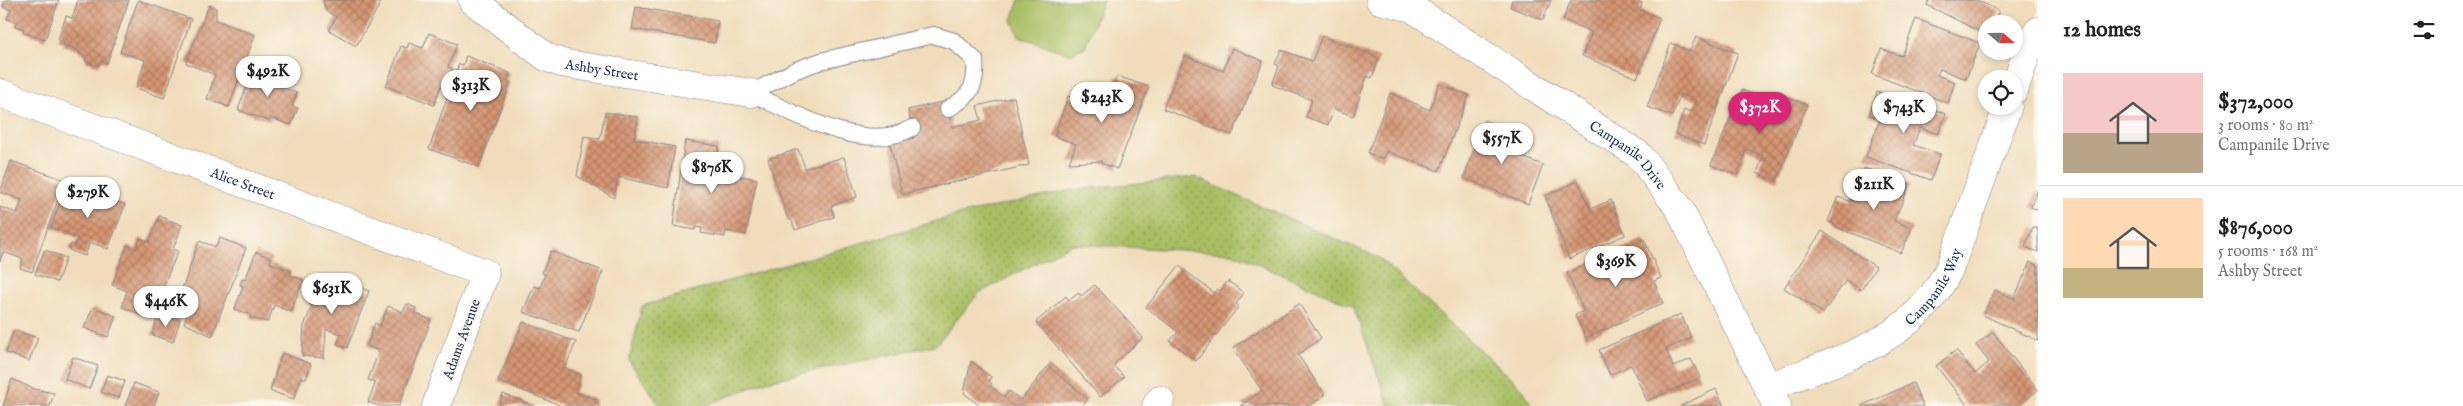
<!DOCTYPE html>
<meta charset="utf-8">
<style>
body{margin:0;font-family:"IM FELL English",serif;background:#f6f6f6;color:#222;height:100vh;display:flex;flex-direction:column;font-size:19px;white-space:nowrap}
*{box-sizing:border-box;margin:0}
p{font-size:16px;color:#767676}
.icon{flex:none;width:28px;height:28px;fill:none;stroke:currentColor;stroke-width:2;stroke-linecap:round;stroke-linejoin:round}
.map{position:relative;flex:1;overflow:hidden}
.details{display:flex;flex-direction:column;background:#fff;width:425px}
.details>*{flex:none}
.needle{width:32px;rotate:110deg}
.buttons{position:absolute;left:1978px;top:15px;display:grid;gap:10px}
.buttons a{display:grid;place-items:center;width:45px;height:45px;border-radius:50%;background:#fff;box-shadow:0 2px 8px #0003;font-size:25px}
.price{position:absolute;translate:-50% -42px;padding:0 11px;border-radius:18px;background:#fff;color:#222;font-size:16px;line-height:32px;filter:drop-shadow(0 1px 2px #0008)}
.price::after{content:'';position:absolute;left:50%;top:30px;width:15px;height:11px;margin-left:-8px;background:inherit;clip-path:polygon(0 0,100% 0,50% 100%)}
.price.active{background:#db2777;color:#fff}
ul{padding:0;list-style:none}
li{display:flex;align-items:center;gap:15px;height:125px;padding:0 25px}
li+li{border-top:1px solid #e0e0e0}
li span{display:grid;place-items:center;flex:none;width:140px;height:100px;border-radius:0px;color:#555}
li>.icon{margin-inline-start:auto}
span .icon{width:60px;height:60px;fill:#fffc;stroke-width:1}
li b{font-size:21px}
h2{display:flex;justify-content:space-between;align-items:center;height:60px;padding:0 25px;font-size:21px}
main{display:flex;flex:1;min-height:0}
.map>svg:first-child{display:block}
</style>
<main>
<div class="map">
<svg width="2038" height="406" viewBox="0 0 2038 406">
<defs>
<pattern id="grass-dots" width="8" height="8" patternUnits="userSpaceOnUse" patternTransform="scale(1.25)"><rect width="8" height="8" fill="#a9be62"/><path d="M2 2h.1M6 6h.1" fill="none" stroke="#899b54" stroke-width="1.8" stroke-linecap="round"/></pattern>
<pattern id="building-cross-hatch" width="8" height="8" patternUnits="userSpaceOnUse" patternTransform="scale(1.25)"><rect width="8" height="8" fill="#d59573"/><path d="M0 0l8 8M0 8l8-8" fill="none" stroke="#ac7a62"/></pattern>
</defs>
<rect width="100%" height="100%" fill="#fbf7ec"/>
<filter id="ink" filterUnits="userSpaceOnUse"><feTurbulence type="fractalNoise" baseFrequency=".02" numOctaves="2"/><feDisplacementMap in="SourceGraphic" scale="10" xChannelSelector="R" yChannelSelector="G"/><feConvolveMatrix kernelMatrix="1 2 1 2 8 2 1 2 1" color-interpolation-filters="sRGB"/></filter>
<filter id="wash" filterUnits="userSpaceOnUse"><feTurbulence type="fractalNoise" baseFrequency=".0096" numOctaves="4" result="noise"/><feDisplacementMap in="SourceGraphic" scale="20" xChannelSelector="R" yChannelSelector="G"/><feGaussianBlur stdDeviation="1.12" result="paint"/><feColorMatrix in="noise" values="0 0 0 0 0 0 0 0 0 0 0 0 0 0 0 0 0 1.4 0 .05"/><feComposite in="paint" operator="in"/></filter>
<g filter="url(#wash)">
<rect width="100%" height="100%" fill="#f0dcba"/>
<polygon fill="url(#grass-dots)" stroke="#627660" points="1195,177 1379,258 1523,389 1532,406 1389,406 1353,306 1232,253 1072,244 979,293 936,345 767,381 704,406 660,406 629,361 642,306 961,214 1073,190"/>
<polygon fill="#a9be62" stroke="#627660" points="1019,0 1103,0 1085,47 1069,54 1019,36 1012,20"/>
<g id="blocks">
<g fill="url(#building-cross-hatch)">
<polygon points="5,0 59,0 45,40 23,32 24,29 15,26 17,22 7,19 11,10 3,7"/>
<polygon points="78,0 129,0 107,63 101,61 99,66 85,61 86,56 79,53 80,51 63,45 64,42 58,40 66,16 72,18"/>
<polygon points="138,0 191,19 164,98 136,88 145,60 120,52"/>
<polygon points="323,0 373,0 380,4 356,46 329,30 336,17 326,11"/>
<polygon points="1512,0 1551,0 1543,20 1510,7"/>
<polygon points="1571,0 1634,0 1642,3 1640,10 1660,18 1637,78 1582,56 1592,32 1563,20"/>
<polygon points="1929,0 1977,0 1999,11 1992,24 1986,24 1986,35 1927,5"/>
<polygon points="209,5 216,8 216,20 255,35 229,107 207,99 215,75 186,63"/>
<polygon points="636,7 718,21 715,43 632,29"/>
<polygon points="1916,19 1980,43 1966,79 1940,69 1937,75 1955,82 1948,103 1872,74 1881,49 1902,56"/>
<polygon points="429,33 457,44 448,67 453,69 446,88 441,86 434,105 386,86 401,46 407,48 409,43 423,48"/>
<polygon points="1322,36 1379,58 1372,78 1367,76 1353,116 1334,109 1328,125 1306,117 1312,100 1272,85 1279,66 1275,64 1281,50 1312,61"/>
<polygon points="1696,37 1738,53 1704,145 1675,134 1684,110 1692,112 1697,101 1681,94 1672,116 1647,107 1671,43 1690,51"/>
<polygon points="1232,48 1263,61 1232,135 1163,109 1185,56 1223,71"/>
<polygon points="466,56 510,73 507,81 510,82 479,167 429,149 459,64 463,65"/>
<polygon points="256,61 270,65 264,81 297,93 292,106 298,108 291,125 271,118 269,121 238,110"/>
<polygon points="1117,76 1149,87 1117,169 1101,163 1102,161 1069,163 1076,144 1054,136 1068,96 1105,109"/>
<polygon points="1439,84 1469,95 1439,171 1386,151 1383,159 1368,153 1390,93 1430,110"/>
<polygon points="1742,90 1777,104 1781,95 1807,105 1777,181 1757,173 1763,156 1747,149 1737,175 1711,165"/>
<polygon points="1877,92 1889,96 1890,93 1946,114 1938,134 1920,128 1913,145 1940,154 1931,180 1866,157 1880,119 1869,115"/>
<polygon points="1014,97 1029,165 902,194 890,144 914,138 908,110 946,101 952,127 981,120 977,106"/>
<polygon points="605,112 638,117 634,139 675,147 668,188 618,177 614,198 577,176 584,136 600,139"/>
<polygon points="1484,120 1513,131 1506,151 1543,165 1528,204 1464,178"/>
<polygon points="685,141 719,146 715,172 757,179 746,235 726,231 725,237 701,233 702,228 696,227 695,230 673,226"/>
<polygon points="798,149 805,168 844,157 857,197 831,206 834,217 795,230 791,219 788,220 768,159"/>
<polygon points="11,161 65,180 32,272 20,268 23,259 3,252 0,261 0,207 17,213 22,200 0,192"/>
<polygon points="1864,168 1910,184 1894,221 1912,228 1901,253 1841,229 1828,221 1838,197 1851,202"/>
<polygon points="1578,181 1590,209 1611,200 1625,235 1569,259 1545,196"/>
<polygon points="65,188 78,193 80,188 125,205 108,249 90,242 85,256 69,250 71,244 75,246 78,238 51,227"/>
<polygon points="2038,189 2038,210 2031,207"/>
<polygon points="159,216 182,225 173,249 178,251 150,318 122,307 127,291 112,285 127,245 136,249 140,238 149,242"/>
<polygon points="2033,227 2038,229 2038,252 2025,247"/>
<polygon points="1822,231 1876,267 1861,290 1846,280 1823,313 1784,288"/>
<polygon points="220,238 246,248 212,336 184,323 187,314 182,312 188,298 180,295 199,241 216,247"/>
<polygon points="1644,239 1661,278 1654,281 1663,303 1586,338 1575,315 1584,311 1567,273"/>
<polygon points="45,250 66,258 57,282 35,274"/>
<polygon points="551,251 603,271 579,332 523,312 534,286 540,288 545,274 542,273"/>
<polygon points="256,252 272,258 270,263 291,271 290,275 303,280 291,312 274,305 268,322 250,318 251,315 235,309 243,286 240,285 242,279 245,280"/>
<polygon points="2030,262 2038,266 2038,341 1983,315 1995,290 2014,299"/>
<polygon points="1179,266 1214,293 1217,289 1220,291 1228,281 1244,293 1236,304 1239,306 1196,361 1170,341 1178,332 1146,307"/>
<polygon points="323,277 334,281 335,278 369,291 347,348 337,344 341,334 326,329 324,358 302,356 304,326 312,305 309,304 311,299 315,300 313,296"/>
<polygon points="1095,285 1143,338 1116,362 1114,366 1124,377 1100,397 1036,322 1066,296 1069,300 1079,293 1081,296"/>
<polygon points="407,304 416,308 415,313 431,320 399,406 379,406 368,402 376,382 368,380 379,351 367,346 375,323 380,326 388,306 403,312"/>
<polygon points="1299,304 1321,338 1298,355 1325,395 1309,406 1240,406 1262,391 1233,348"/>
<polygon points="93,307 116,316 108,337 84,328"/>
<polygon points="159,313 180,320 173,342 152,335"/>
<polygon points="1681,314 1691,338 1666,349 1673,367 1691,359 1700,378 1647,401 1631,365 1610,375 1599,350"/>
<polygon points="523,322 576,342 565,368 581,375 575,392 597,400 594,406 562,406 498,381"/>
<polygon points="14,330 38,338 29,361 6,353"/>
<polygon points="1993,332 2038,390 2019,406 2000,404 1968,406 1936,366 1956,350 1975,374 1989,362 1976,345"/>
<polygon points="282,353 311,364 306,379 301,377 294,399 270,391"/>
<polygon points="73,357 98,366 89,389 65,379"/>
<polygon points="971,361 991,377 989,381 992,384 990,386 1004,397 1009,391 1021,400 1048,366 1088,399 1082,406 980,406 964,393"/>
<polygon points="107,375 125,381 119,398 101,392"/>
<polygon points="12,379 34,389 54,393 50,406 3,406"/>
<polygon points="134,383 159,392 154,406 125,406"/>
<polygon points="1913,383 1923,406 1861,406"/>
<polygon points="1716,389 1724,406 1680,406"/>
<polygon points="503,394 535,406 499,406"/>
</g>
</g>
</g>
<g filter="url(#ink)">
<use href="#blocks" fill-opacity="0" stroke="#86868c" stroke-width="1"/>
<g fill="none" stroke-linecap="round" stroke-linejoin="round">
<g stroke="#86868c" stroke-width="18">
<path id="lane" d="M912,128C865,155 794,113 751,93L796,70L821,61L933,35L954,41L975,60C977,86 971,96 948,109"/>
</g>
<g stroke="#86868c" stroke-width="29">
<g id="street">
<path id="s1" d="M472,0L546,57L561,63L751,93"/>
<path id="s2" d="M1380,0L1412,8L1639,155L1679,208L1777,406"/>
<polyline points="2014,90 2026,55 2038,31"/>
<path id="s3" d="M0,93L485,273L436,406"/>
<path id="s4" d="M1769,387C1841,358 1915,342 1950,267L2008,106"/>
<polyline points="1156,406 1160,400"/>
</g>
</g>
<use href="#lane" stroke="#fff" stroke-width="16"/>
<use href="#street" stroke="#fff" stroke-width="28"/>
</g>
</g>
<g text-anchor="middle" stroke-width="5" stroke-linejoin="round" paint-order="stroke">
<g font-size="14" fill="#1b2f5e" stroke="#fbf7ec">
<text dy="5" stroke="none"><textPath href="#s1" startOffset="151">Ashby Street</textPath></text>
<text dy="5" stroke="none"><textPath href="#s2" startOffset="295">Campanile Drive</textPath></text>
<text dy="5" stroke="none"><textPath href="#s3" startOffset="259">Alice Street</textPath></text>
<text dy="5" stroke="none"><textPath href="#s4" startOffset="198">Campanile Way</textPath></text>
<text transform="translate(461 339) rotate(-70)" y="5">Adams Avenue</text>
</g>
</g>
</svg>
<div class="buttons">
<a><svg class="needle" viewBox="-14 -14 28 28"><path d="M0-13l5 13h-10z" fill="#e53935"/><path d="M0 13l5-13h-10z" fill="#767676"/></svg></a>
<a><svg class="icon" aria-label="locate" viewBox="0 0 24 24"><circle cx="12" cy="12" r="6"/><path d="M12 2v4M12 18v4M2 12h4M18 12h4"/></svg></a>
</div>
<b class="price" style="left:268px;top:98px">$492K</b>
<b class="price" style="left:471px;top:112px">$313K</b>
<b class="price" style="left:1102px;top:124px">$243K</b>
<b class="price active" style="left:1760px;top:134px">$372K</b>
<b class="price" style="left:1904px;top:134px">$743K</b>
<b class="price" style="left:1502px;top:165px">$557K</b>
<b class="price" style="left:712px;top:194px">$876K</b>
<b class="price" style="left:1874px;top:211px">$211K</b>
<b class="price" style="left:88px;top:219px">$279K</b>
<b class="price" style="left:1616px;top:288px">$369K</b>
<b class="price" style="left:332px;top:315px">$631K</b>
<b class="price" style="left:166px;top:328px">$446K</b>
</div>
<section class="details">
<h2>12 homes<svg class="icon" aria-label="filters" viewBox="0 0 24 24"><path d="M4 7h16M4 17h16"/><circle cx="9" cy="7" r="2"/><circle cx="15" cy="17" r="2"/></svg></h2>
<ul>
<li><span style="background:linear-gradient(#f6c9c9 60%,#b9a48a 0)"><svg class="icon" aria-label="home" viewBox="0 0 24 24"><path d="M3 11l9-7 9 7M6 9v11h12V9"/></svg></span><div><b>$372,000</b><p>3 rooms · 80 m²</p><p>Campanile Drive</p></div></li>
<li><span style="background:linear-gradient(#ffd9b3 70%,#c2b280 0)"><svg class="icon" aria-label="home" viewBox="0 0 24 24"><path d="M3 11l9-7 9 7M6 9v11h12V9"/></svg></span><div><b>$876,000</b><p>5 rooms · 168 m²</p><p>Ashby Street</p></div></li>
</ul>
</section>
</main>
